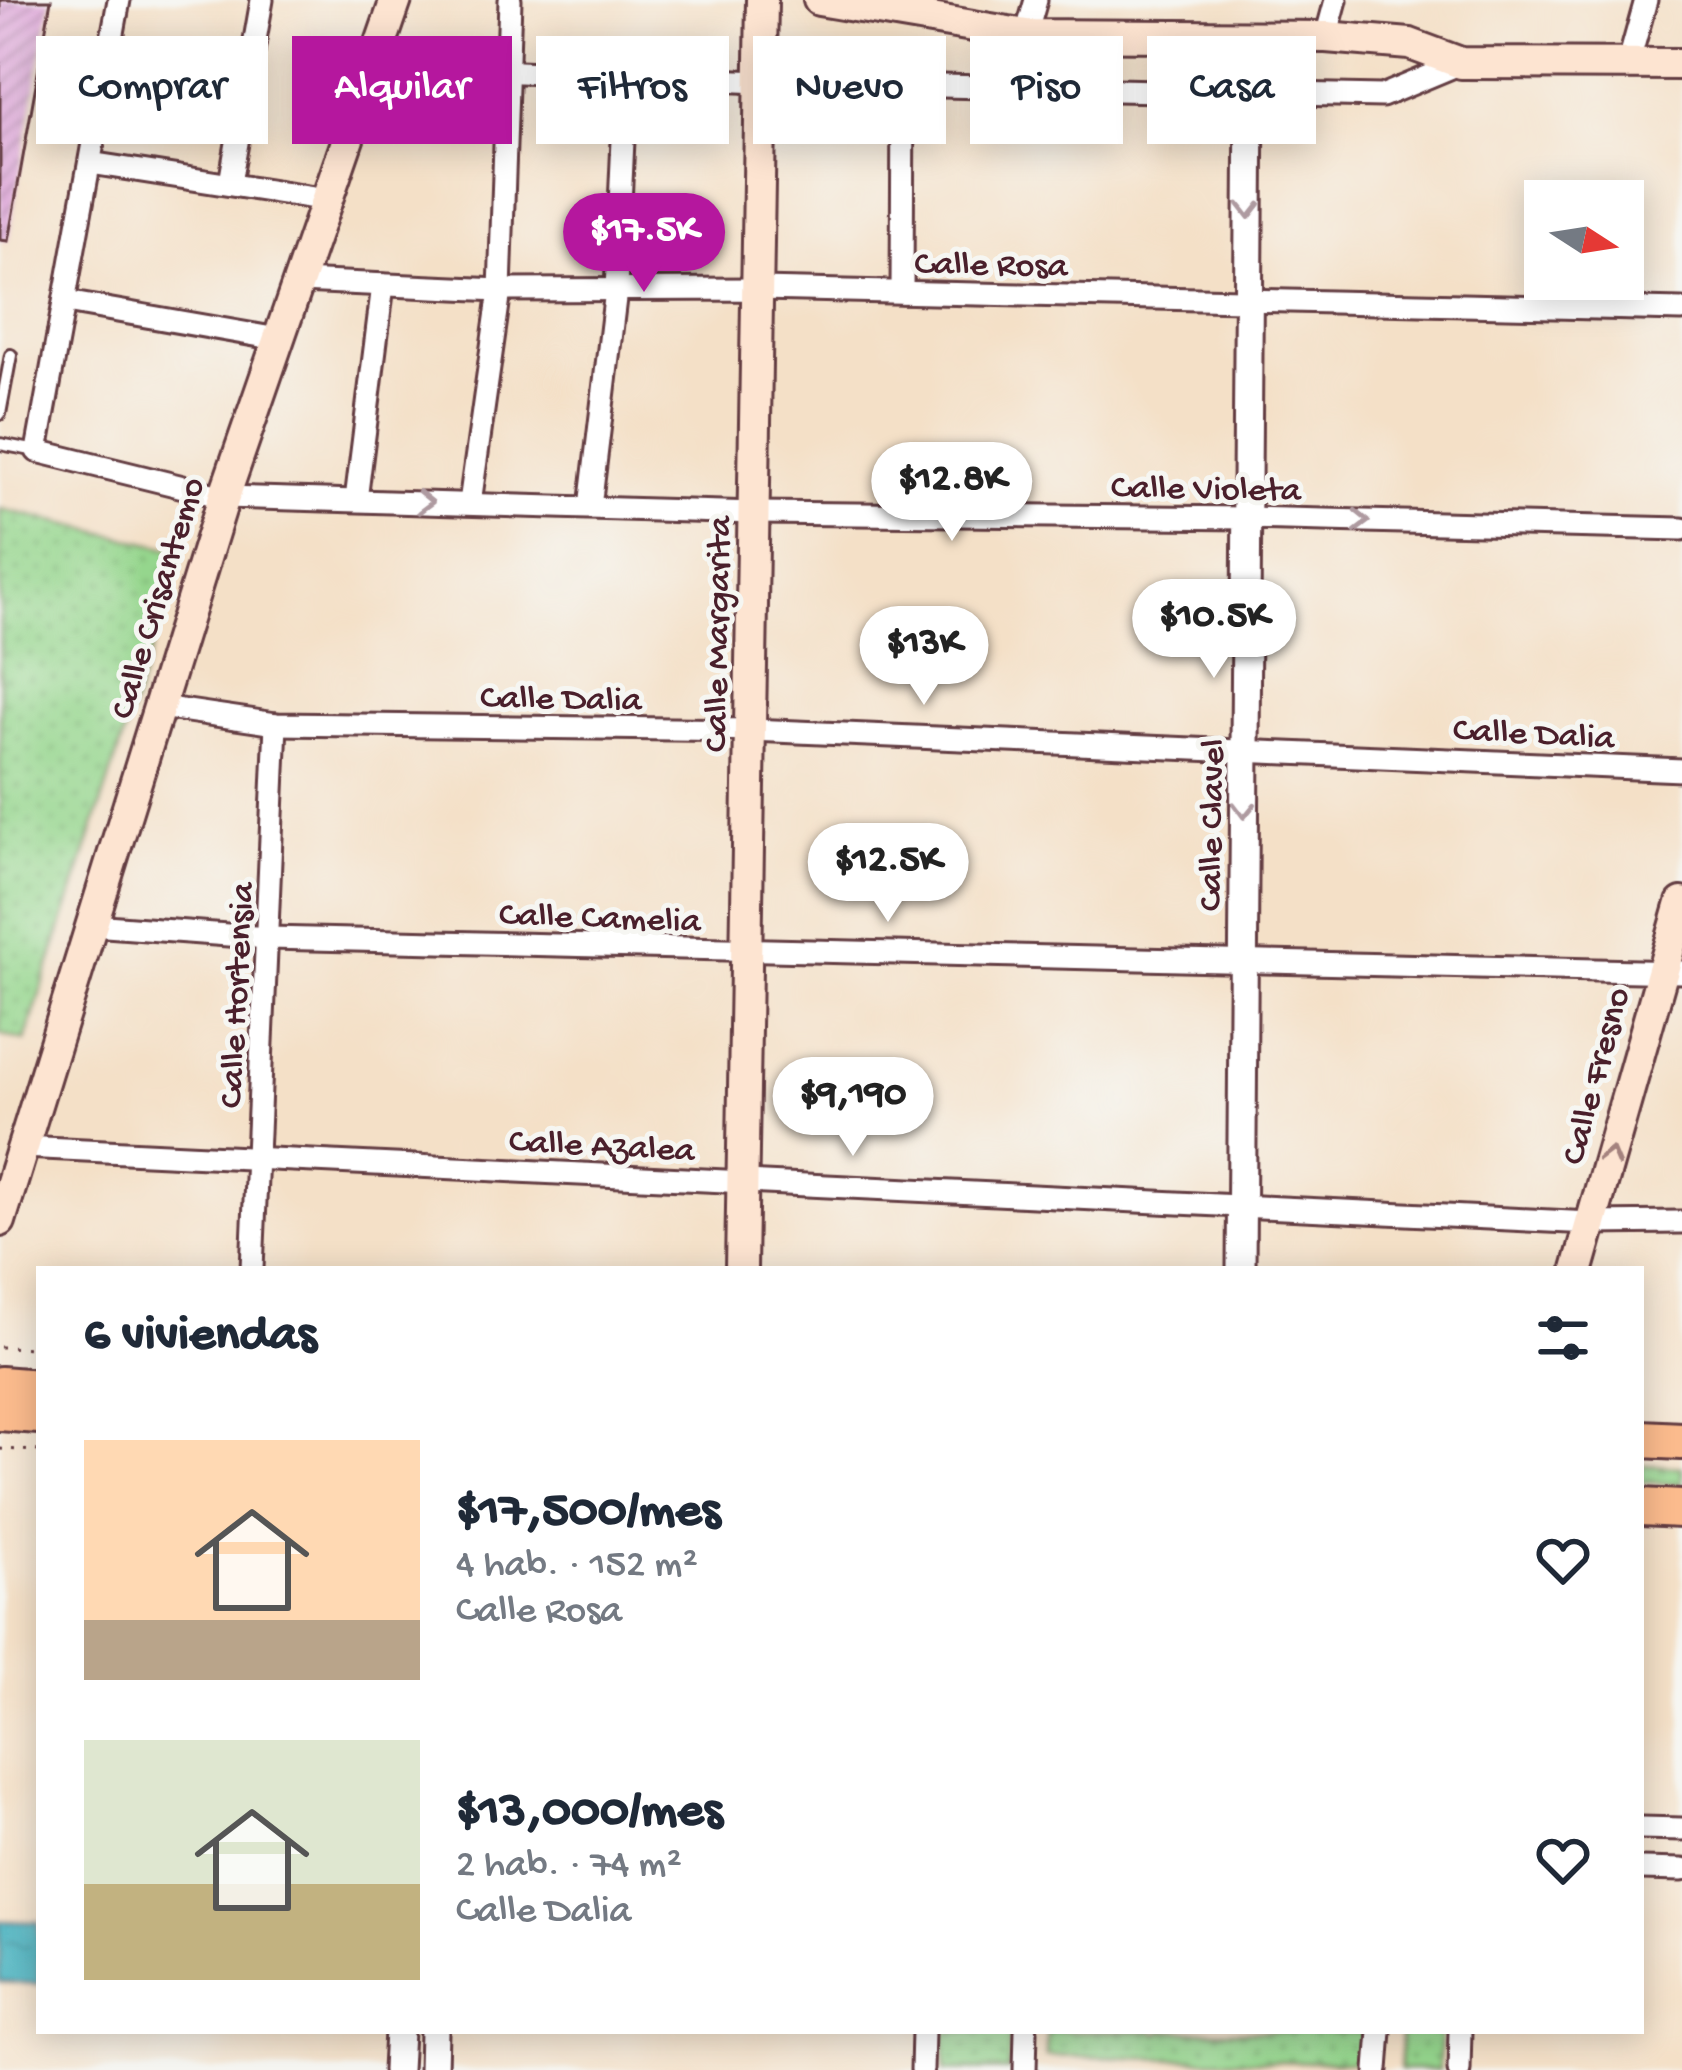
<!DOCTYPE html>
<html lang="es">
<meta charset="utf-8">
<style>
body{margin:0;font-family:"Gochi Hand",sans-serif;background:#f6f6f7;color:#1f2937;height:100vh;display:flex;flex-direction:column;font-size:45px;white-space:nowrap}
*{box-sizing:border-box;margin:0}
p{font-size:39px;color:#747a83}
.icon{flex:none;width:66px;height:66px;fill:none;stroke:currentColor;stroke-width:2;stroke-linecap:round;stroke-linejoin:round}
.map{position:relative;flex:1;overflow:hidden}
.side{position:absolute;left:36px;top:1266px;width:1608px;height:768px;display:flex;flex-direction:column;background:#fff;border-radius:0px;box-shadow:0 6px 30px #0003}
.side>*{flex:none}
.guide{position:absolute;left:36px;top:36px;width:1611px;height:108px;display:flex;gap:24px}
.needle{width:78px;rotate:102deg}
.tools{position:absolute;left:1524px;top:180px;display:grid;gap:24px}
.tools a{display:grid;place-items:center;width:120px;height:120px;border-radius:0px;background:#fff;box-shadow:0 6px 30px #0003;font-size:60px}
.price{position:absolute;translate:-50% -102px;padding:0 27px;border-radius:42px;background:#fff;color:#222;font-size:39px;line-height:78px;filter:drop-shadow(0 3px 6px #0008)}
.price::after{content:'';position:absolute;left:50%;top:72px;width:36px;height:27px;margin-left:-18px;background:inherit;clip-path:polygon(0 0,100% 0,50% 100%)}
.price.active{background:#b5179e;color:#fff}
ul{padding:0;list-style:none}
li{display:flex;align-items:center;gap:36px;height:300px;padding:0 48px}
li span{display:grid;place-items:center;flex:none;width:336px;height:240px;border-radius:0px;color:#555}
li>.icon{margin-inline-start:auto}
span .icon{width:144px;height:144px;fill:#fffc;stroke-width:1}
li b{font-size:51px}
h2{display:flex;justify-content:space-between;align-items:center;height:144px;padding:0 48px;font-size:51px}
.chip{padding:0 42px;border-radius:0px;background:#fff;box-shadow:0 6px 30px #0003;font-size:42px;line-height:108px}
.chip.active{background:#b5179e;color:#fff}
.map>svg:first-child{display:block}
</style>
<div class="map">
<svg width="1682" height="2070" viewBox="0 0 1682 2070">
<defs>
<pattern id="park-dots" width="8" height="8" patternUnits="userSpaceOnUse" patternTransform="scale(3)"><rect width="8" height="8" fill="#95d68d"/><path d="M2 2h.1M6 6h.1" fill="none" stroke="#82b77a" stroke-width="1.8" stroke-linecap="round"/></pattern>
<pattern id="water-ripples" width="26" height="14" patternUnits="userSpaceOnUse" patternTransform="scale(3)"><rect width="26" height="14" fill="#41afbd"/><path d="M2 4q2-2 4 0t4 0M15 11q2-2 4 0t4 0" fill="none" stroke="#388e9a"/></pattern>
<pattern id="building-hatch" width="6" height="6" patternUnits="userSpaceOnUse" patternTransform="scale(3)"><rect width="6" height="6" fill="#dba2d6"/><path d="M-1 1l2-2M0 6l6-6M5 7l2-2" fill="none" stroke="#b483ae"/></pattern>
</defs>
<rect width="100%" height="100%" fill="#f6f6f2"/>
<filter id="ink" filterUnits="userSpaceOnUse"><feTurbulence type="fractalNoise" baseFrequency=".00833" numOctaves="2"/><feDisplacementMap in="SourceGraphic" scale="24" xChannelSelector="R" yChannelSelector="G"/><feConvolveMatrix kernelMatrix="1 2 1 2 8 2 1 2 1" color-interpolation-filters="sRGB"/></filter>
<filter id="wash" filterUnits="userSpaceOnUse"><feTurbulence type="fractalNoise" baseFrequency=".004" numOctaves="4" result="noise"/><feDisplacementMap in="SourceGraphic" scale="48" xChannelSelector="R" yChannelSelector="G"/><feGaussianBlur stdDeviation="2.7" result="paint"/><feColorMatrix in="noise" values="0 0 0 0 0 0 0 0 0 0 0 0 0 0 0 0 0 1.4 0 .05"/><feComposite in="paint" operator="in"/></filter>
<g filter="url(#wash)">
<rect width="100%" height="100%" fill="#f4e0c7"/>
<g fill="url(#park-dots)" stroke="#707a5c" stroke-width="3">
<polygon points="0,509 183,551 25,1041 0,1034"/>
<polygon points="1641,1465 1682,1467 1682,1484 1641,1482"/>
<polygon points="945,2031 1010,2031 1009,2070 945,2070"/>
<polygon points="1047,2031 1154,2031 1158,2034 1162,2031 1365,2031 1364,2063 1046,2056"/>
<polygon points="1401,2031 1440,2031 1439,2070 1400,2070"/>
</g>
<polygon fill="url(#water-ripples)" stroke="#466774" stroke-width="3" points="0,1921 39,1922 39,1984 0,1982"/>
<g id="blocks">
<polygon fill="url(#building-hatch)" points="0,0 51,0 8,241 0,240"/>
</g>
</g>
<g filter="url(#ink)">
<use href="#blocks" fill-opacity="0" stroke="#643c42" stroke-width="3"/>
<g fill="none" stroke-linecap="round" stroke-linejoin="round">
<g stroke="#643c42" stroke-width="16">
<g id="service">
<polyline points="0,414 11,355"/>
<polyline points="0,444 37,451"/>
</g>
</g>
<g stroke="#643c42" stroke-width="27">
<g id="minor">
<polyline points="119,0 37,451 224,497 756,513 1246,518 1682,529"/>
<polyline points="1026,35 1036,0"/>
<polyline points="1326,37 1336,0"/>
<polyline points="1628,65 1646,0"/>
<polyline points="374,66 762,82 1382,96 1461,63"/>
<polyline points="90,163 327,200"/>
<polyline points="230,183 262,0"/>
<polyline points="299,281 500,290 760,289 1682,310"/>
<polyline points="902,292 903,85"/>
<polyline points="66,302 278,339"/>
<polyline points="356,500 383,285"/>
<polyline points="470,503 500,290 510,0"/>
<polyline points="590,507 616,290 626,76"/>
<polyline points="160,707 276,724 751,730 1682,770"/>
<polyline points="92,925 269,938 1682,972"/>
<polyline points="23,1147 1591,1223 1682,1222"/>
<polyline points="252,1269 276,724"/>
<polyline points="1641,1828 1682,1829"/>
<polyline points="1641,1869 1682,1870"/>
<polyline points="922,2070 923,2031"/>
<polyline points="1025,2070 1026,2031"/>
<polyline points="1377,2070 1380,2031"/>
<polyline points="1459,2070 1460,2031"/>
</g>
</g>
<g stroke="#643c42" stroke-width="33">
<g id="tertiary">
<polyline points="1241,1269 1250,93"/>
<polyline points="397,2070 399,2031"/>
<polyline points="433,2070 434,2031"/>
</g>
</g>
<g stroke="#643c42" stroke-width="36">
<g id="secondary">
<polyline points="819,0 1026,35 1326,37 1410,44 1461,63 1682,64"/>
<polyline points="0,1221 224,497 396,0"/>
<polyline points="741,1269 762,0"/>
<polyline points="1578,1269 1682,903"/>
</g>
</g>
<g stroke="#643c42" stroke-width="42">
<g id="primary">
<polyline points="0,1385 39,1388"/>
<polyline points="0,1412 39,1415"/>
<polyline points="1641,1439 1682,1441"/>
<polyline points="1641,1507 1682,1509"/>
</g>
</g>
<g stroke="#643c42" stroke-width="3" stroke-dasharray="3 9" stroke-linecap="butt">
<polyline points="0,1347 39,1348"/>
<polyline points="0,1449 39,1451"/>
</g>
<use href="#service" stroke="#fff" stroke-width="10"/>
<use href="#minor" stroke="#fff" stroke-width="21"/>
<use href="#tertiary" stroke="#fff" stroke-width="27"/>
<use href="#secondary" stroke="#fde4d1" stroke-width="30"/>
<use href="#primary" stroke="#fbbb8d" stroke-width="36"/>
</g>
<defs><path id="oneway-chevron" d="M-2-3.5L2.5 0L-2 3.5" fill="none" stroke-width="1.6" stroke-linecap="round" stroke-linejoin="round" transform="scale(3)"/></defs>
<g stroke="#ae9aa0">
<use href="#oneway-chevron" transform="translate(1249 210) rotate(90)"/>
<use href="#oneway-chevron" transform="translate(425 502) rotate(1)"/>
<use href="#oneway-chevron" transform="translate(1361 521) rotate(1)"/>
<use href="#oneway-chevron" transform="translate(1244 810) rotate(91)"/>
</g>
<use stroke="#a4827e" href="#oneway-chevron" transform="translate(1610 1156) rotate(-75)"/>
</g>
<g text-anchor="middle" stroke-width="10" stroke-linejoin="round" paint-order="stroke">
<g font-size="36" fill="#4a1f2b" stroke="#f6f6f2">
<text transform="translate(991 261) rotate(1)" y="13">Calle Rosa</text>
<text transform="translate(1206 485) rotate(1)" y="13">Calle Violeta</text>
<text transform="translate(154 597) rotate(-73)" y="13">Calle Crisantemo</text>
<text transform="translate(714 634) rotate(-89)" y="13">Calle Margarita</text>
<text transform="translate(561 695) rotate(1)" y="13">Calle Dalia</text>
<text transform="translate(1534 730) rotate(3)" y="13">Calle Dalia</text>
<text transform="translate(1208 825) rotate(-89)" y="13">Calle Clavel</text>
<text transform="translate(600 914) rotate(2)" y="13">Calle Camelia</text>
<text transform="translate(233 995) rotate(-87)" y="13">Calle Hortensia</text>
<text transform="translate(1592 1075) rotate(-75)" y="13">Calle Fresno</text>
<text transform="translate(602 1142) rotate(3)" y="13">Calle Azalea</text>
</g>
</g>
</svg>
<div class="tools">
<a><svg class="needle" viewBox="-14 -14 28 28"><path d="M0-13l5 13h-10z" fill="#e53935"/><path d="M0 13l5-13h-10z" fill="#747a83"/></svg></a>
</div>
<b class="price active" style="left:644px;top:295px">$17.5K</b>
<b class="price" style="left:952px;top:544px">$12.8K</b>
<b class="price" style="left:1214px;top:681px">$10.5K</b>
<b class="price" style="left:924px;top:708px">$13K</b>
<b class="price" style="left:888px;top:925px">$12.5K</b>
<b class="price" style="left:853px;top:1159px">$9,190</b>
<div class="guide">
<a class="chip">Comprar</a>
<a class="chip active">Alquilar</a>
<a class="chip">Filtros</a>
<a class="chip">Nuevo</a>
<a class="chip">Piso</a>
<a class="chip">Casa</a>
</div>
<section class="side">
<h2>6 viviendas<svg class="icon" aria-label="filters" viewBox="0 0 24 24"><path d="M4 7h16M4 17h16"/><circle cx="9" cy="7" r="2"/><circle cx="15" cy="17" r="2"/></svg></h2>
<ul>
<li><span style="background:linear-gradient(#ffd9b3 75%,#b9a48a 0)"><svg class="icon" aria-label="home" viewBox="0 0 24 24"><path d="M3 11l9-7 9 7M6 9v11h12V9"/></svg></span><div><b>$17,500/mes</b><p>4 hab. · 152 m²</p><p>Calle Rosa</p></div><svg class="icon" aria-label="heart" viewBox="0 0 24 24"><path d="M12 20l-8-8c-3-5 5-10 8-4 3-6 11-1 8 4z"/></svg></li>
<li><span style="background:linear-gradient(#dfe7d0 60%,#c2b280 0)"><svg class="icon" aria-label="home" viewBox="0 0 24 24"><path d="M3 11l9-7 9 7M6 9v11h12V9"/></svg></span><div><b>$13,000/mes</b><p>2 hab. · 74 m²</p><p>Calle Dalia</p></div><svg class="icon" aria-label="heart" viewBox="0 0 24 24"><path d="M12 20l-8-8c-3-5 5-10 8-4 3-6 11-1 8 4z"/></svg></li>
</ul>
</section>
</div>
